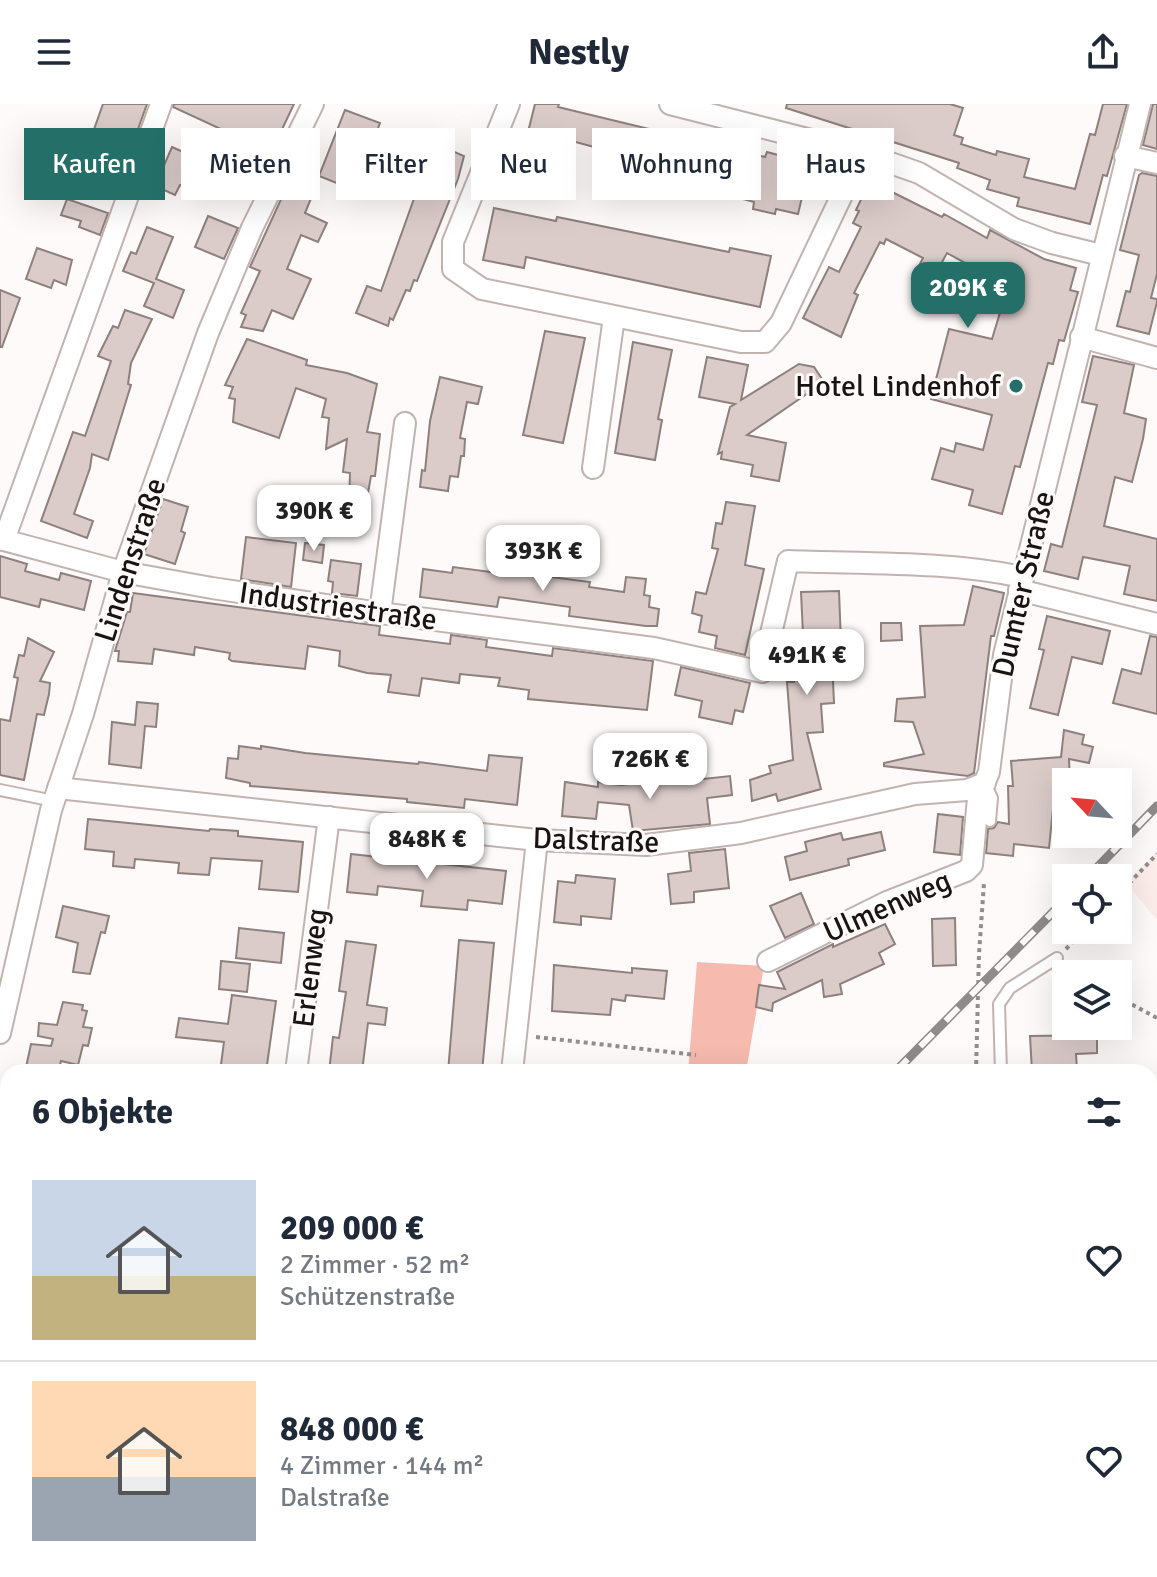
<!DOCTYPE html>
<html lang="de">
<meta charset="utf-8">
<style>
body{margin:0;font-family:Signika,sans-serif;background:#f6f6f7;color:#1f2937;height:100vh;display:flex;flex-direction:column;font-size:30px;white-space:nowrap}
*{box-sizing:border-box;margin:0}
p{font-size:26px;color:#747a83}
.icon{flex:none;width:44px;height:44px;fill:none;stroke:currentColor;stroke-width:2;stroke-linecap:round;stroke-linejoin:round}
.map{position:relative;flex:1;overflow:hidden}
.panel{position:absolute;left:0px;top:960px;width:1158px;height:514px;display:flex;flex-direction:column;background:#fff;border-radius:24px 24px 0 0;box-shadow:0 8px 32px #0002}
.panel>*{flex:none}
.hud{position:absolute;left:24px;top:24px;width:1110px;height:72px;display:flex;gap:16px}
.needle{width:52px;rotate:296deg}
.tools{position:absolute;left:1052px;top:664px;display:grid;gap:16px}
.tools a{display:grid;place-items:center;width:80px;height:80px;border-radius:0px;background:#fff;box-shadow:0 8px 32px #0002;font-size:40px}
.price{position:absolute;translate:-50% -68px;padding:0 18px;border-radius:16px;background:#fff;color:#222;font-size:26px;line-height:52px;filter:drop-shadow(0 2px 4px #0008)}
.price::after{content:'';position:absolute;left:50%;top:48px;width:24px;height:18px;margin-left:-12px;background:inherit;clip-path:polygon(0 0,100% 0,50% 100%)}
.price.active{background:#256f69;color:#fff}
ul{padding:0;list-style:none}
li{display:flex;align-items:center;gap:24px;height:200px;padding:0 32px}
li+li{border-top:2px solid #e0e1e3}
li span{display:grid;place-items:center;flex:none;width:224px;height:160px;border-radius:0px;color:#555}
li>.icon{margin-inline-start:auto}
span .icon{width:96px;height:96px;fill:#fffc;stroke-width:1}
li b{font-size:34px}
h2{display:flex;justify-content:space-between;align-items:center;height:96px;padding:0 32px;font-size:34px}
.tag{padding:0 28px;border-radius:0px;background:#fff;box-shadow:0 8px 32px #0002;font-size:28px;line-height:72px}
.tag.active{background:#256f69;color:#fff}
header{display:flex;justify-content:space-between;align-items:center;height:104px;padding:0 32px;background:#fff;font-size:36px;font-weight:700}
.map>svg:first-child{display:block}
</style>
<header><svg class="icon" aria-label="menu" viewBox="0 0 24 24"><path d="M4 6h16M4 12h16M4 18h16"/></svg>Nestly<svg class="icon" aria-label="share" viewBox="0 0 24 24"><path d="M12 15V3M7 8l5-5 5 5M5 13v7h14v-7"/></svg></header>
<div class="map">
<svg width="1157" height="1473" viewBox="0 0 1157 1473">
<rect width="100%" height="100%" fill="#fdfaf9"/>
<polygon fill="#fcedeb" points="1157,748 1157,816 1126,779"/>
<polygon fill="#f6baaf" points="697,858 764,862 746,968 688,968"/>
<g fill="#dbccca" stroke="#8d807d" stroke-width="2">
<polygon points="103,0 147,0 118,81 80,65"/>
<polygon points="174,0 294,0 260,72 212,50 223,26 173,3"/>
<polygon points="535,0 559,0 558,3 765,53 767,48 789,54 788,59 809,64 798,110 776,105 775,110 753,105 754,98 714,87 713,91 693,86 694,82 637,68 636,72 617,68 618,63 602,59 605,46 572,37 568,54 547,48 545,53 523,48"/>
<polygon points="787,0 950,0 963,4 954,31 963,34 961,40 996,51 997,47 1029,55 1024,73 1075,85 1090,30 1095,31 1103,0 1127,0 1107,72 1103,71 1090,120 1017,102 1019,94 987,85 990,76 957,64 959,59 786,4"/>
<polygon points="1153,0 1157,0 1157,45 1143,41"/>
<polygon points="345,6 380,19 354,86 319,72"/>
<polygon points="438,41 464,52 458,75 417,177 414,176 410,187 406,186 393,216 390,214 388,222 356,209 367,182 381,187 426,61 430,60"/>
<polygon points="172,43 214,62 202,90 180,81 175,91 155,82"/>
<polygon points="1142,69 1157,72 1157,170 1151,194 1157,195 1157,198 1149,230 1117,222 1126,187 1130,188 1139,151 1120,146 1139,71"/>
<polygon points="870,77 942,113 944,110 987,134 990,126 1044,155 1076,164 1070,186 1078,188 1064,237 1059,236 1053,260 1048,259 1020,363 1015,362 1002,410 969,401 973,386 932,375 941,344 954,348 956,339 983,346 992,311 931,295 949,225 992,235 1002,202 984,194 991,181 975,172 978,166 947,149 929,182 913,174 923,154 886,135 884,140 880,138 854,189 858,191 841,233 803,214 829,163 839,168 861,123 853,119 859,107 856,106"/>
<polygon points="288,80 312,92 305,109 327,119 318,138 301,131 287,165 311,175 293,215 272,206 263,227 241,223 246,211 241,209 260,167 250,163"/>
<polygon points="67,95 108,109 100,131 79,123 81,117 61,111"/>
<polygon points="494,104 556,117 557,113 729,148 730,144 771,152 760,203 526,153 524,164 483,156"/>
<polygon points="208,112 238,124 224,155 195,143"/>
<polygon points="147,123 173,133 156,175 184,186 173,214 144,202 154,179 123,167 131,148 136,150"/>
<polygon points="37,144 72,156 66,181 54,176 51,184 26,175"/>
<polygon points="0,186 20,194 2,243 0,243"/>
<polygon points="125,206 152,215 131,259 128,280 131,281 108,356 92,350 90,364 74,410 93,417 87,434 41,417 73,328 85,332 111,257 98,252 113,222 118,224"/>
<polygon points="545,227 585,234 563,339 523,331"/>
<polygon points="247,235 307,256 306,261 347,269 377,280 367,328 380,330 375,372 371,372 366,400 349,398 350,369 343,368 347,335 326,345 329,314 322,313 326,295 296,284 279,334 233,318 235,295 229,294 233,283 225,281"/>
<polygon points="633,238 672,246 658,315 662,316 655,356 615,349"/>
<polygon points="1093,252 1134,261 1124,309 1146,315 1143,335 1132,378 1115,373 1104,422 1157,435 1157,497 1124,490 1130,462 1083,453 1078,475 1044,467 1051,440 1062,443 1097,301 1082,298"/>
<polygon points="707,253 748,261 741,296 799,260 814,263 824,278 747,331 786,339 779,377 751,372 753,361 721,355 722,348 718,350 730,303 735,300 699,293"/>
<polygon points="440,273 482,283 478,300 467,298 460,334 465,335 464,352 461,352 458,373 450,372 448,387 420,383 422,366 425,367 430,317"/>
<polygon points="163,395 188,403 181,427 185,429 175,460 144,450"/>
<polygon points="726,398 755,402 745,461 764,465 745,551 715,544 717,532 699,528 702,512 692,509 696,488 706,490 718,445 712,444 716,419 722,420"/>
<polygon points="246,433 296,439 291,483 241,475"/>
<polygon points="305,439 324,441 322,459 303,456"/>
<polygon points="0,452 27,460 25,467 59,476 61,469 91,477 84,506 41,495 39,503 0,493"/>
<polygon points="331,456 361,460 357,492 332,489 333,478 328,477"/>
<polygon points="533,458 553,460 551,473 590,478 589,483 624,488 626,473 646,475 644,491 650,492 649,503 659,505 657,522 646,522 569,512 570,503 499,493 497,503 420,493 423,465 452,469 453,463 522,472 523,466 531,467"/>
<polygon points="973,482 1004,489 994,532 991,532 974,669 968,672 884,662 884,659 924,650 913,618 895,617 897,595 925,593 920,522 964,521"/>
<polygon points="839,487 841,539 838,539 840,570 833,577 834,599 821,600 823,628 807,629 821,685 778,697 776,690 752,697 750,676 771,669 769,662 793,656 787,578 794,578 793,552 804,552 801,488"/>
<polygon points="133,489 380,522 379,531 450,540 451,531 487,536 486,543 552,552 553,544 653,557 647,606 528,595 529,586 498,582 500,574 460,570 459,579 422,574 419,592 388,588 391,571 367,569 339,562 340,547 308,542 305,565 232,557 229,555 230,549 195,543 194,551 154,545 152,560 118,557 119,547 115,547 127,508 130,508"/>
<polygon points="1047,512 1110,527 1102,560 1072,553 1058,611 1030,604 1044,546 1039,545"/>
<polygon points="881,519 901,519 902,536 881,537"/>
<polygon points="1150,532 1157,533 1157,610 1113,599 1122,565 1141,570"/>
<polygon points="28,534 54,548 40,577 50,579 49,590 44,611 37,610 24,676 0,671 0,615 10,617 18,574 14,573 19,551 24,552"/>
<polygon points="681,563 750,579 743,608 735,606 732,620 699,613 702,597 675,591"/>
<polygon points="137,598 158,600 156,623 145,622 141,664 109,660 112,618 135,621"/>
<polygon points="1064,626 1084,631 1082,640 1093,643 1089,659 1069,655 1070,678 1066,678 1066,704 1053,705 1049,744 1014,740 1013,752 986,749 988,725 994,724 998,718 1009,720 1008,682 1013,682 1011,657 1061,653"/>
<polygon points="239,642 261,645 261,642 305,649 418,660 419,658 487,667 489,651 522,654 517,701 465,695 464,704 407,698 407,695 250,682 250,679 226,674 228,654 238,655"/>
<polygon points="730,672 732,691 707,694 710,720 633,727 629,701 598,698 596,715 562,712 565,678 598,683 598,678 621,681 685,673 685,677"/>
<polygon points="938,710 963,713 960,751 934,748"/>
<polygon points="88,715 209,727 210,725 238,727 238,732 303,738 298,788 259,785 262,757 211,754 209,771 178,769 179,759 135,755 134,764 113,762 114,748 85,745"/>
<polygon points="881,728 885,746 848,755 849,761 790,776 785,753 807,747 805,738 841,729 843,736"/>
<polygon points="725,745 729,784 694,788 694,798 671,800 668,770 691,767 689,749"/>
<polygon points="351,750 506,767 502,800 468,796 467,806 421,802 423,787 378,782 377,791 347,788"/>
<polygon points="576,771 615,775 611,815 581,812 581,821 554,818 558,777 575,779"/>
<polygon points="801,789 814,820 785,834 770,802"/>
<polygon points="63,802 109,812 105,829 101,828 90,870 73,868 78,839 56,833"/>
<polygon points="955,814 956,861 933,862 932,815"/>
<polygon points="885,820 895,840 879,849 884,860 840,880 842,890 824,893 822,876 773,899 772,907 756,903 759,881 785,885 777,868 833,840 833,843"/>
<polygon points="239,824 284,829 281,859 236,854"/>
<polygon points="459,836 494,839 482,968 448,968"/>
<polygon points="346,837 376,841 367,901 387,904 385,921 368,919 362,968 329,968 333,933 339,934 346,888 339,887"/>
<polygon points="221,857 250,860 247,888 219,885"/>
<polygon points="554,861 632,869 632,864 667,867 664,895 626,891 625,897 612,895 610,911 552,907"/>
<polygon points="232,891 276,897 266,968 220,968 224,938 176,933 179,914 228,920"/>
<polygon points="63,898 83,901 82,906 87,907 83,923 92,924 88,942 83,941 78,961 61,957 58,968 25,968 31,940 51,942 53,935 38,932 39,919 57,921"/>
<polygon points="1097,931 1097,949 1076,950 1077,966 1032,968 1030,932"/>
</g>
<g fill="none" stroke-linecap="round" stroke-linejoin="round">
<g stroke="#c1b3b0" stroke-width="14">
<g id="lane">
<polyline points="986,681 992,694 990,717"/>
<polyline points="0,686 54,697"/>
<polyline points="1001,968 999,900 1010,884 1057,854"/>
<polyline points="646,1473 648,1466"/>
</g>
</g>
<g stroke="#c1b3b0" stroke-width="24">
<g id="street">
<polyline points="509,0 453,138 453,165 482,185 741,238 765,238 781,219 862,49"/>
<polyline points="670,0 862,49 919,69 1014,125 1052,139 1101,151"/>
<polyline points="1125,52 1157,59"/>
<polyline points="1081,233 1157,254"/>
<polyline points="593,364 614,213"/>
<path d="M0,435L123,468L212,484L380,509L654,544L762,568L788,457C864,460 948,457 1022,473"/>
<polyline points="4,436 161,0"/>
<polyline points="1019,486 1157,520"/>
<polyline points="380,509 405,319"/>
<polyline points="58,684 537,736 646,741 741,729 915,690 967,686 985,679"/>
<polyline points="768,857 887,798 966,767 972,761 978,694 989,668 1004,551 1140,0"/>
<polyline points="0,929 51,706 83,610 123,468 208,229 252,124 313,0"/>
<polyline points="296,968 329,713"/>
<polyline points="512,968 537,736"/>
<polyline points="1150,1106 1157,1106"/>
<polyline points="0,1317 8,1318"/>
<polyline points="1150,1337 1157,1336"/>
<polyline points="1000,1466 1001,1473"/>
</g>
</g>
<g stroke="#928e8d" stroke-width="4" stroke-dasharray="4 4" stroke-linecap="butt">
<polyline points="1118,791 1157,750"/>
<polyline points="1066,845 1084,826"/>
<polyline points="1118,893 1157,914"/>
<polyline points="536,933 696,951"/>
<polyline points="939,968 945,962 956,968"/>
<polyline points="976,968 979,850 984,779"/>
</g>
<use href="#lane" stroke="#fff" stroke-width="10"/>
<use href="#street" stroke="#fff" stroke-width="20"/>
<g stroke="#8f8b8a" stroke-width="9">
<g id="rail">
<polyline points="1087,774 1157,702"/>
<polyline points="895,968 1066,795"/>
<polyline points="400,1473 407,1466"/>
</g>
</g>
<use href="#rail" stroke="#fdfaf9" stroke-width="6" stroke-dasharray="18" stroke-linecap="butt"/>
</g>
<circle fill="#256f69" stroke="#fdfaf9" stroke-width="3" cx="1016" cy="282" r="8"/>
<g text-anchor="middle" stroke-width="6" stroke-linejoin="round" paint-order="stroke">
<g font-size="30" fill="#191413" stroke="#fdfaf9" text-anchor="end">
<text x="1000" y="292">Hotel Lindenhof</text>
</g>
<g font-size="30" fill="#191413" stroke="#fdfaf9">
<text transform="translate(130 456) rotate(-72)" y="10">Lindenstraße</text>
<text transform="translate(1023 480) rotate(-77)" y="10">Dumter Straße</text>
<text transform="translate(338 502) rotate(8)" y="10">Industriestraße</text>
<text transform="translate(596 736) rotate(2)" y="10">Dalstraße</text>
<text transform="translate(887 802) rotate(-24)" y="10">Ulmenweg</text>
<text transform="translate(310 864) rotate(-83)" y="10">Erlenweg</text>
</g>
</g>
</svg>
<div class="tools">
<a><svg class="needle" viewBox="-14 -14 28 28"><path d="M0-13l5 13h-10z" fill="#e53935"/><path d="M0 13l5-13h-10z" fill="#747a83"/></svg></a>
<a><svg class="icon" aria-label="locate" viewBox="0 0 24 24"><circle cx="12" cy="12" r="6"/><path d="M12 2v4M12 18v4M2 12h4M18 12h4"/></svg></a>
<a><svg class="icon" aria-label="layers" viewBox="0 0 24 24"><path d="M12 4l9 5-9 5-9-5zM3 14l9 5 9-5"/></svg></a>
</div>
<b class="price active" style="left:968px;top:226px">209K €</b>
<b class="price" style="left:314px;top:449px">390K €</b>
<b class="price" style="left:543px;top:489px">393K €</b>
<b class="price" style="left:807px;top:593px">491K €</b>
<b class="price" style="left:650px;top:697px">726K €</b>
<b class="price" style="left:427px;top:777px">848K €</b>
<div class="hud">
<a class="tag active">Kaufen</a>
<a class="tag">Mieten</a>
<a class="tag">Filter</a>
<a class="tag">Neu</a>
<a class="tag">Wohnung</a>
<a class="tag">Haus</a>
</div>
<section class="panel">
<h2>6 Objekte<svg class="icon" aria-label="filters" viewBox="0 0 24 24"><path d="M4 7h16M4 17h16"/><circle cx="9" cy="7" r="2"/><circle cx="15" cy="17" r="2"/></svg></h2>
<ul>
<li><span style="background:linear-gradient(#c9d6e8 60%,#c2b280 0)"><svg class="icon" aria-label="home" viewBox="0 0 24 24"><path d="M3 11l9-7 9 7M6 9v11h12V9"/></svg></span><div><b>209 000 €</b><p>2 Zimmer · 52 m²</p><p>Schützenstraße</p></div><svg class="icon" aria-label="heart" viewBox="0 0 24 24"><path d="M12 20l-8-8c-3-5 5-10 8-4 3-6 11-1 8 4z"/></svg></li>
<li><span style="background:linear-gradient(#ffd9b3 60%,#9aa5b1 0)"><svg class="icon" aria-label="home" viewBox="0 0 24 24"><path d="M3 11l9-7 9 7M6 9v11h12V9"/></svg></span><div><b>848 000 €</b><p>4 Zimmer · 144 m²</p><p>Dalstraße</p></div><svg class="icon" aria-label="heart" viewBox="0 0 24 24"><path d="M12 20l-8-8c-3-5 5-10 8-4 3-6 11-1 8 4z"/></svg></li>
</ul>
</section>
</div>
